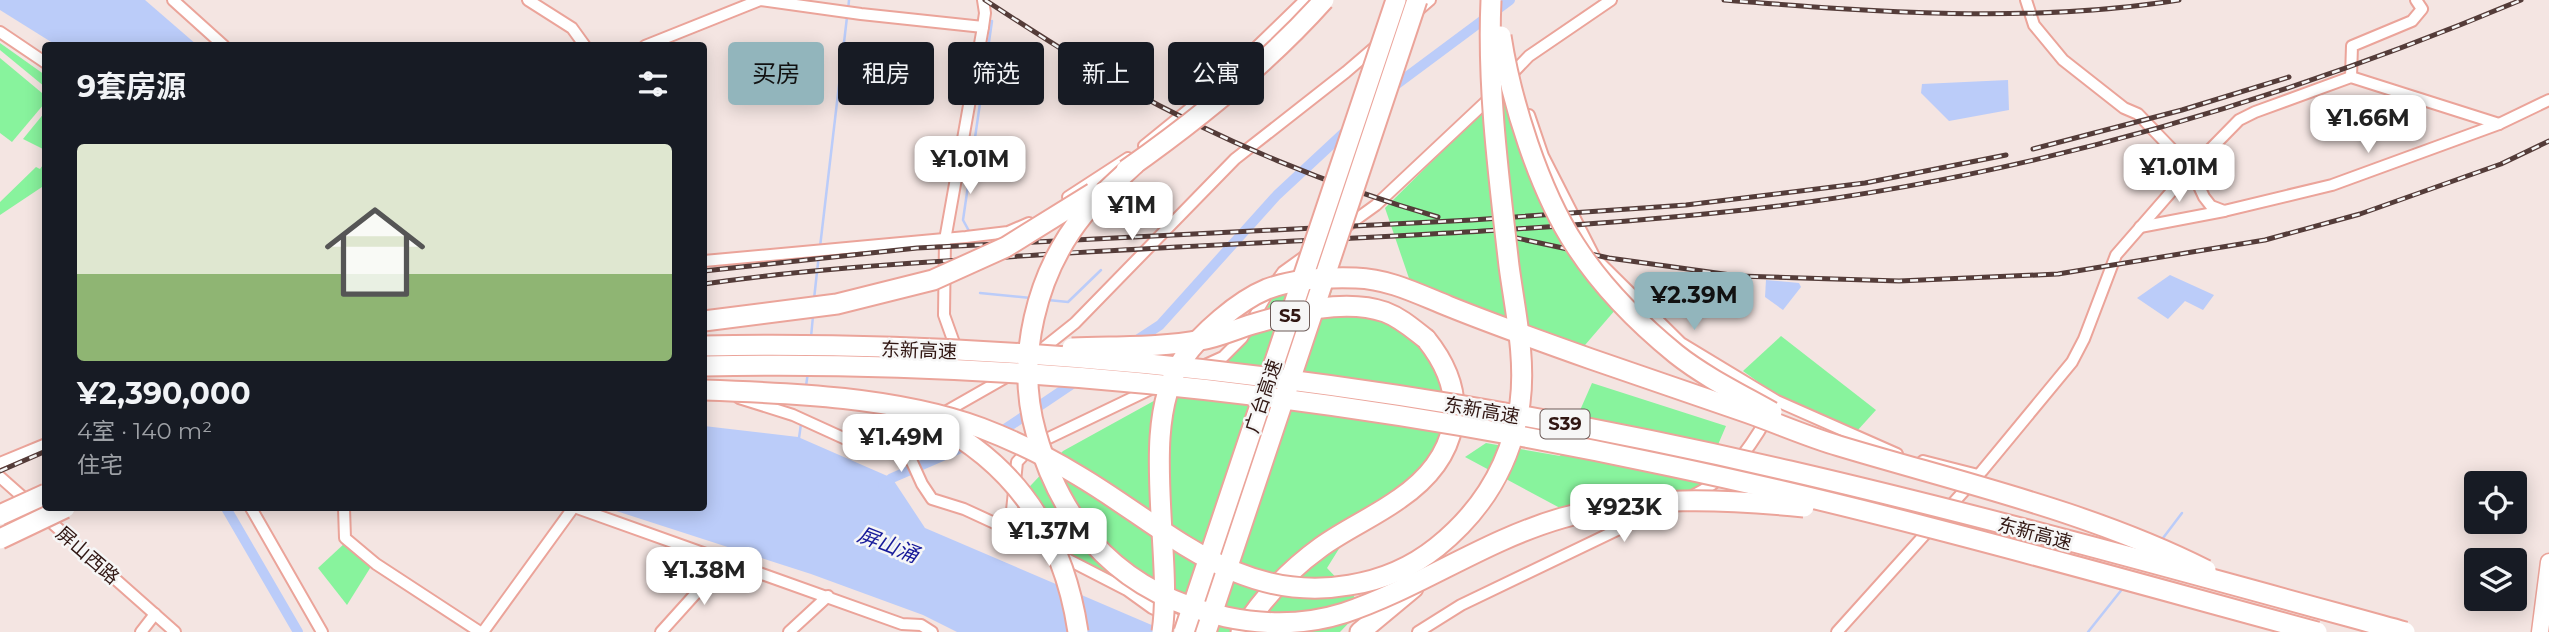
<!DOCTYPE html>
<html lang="zh">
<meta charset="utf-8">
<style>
body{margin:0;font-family:Montserrat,"Noto Sans SC",sans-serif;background:#242831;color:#f1f3f6;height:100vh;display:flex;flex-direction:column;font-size:26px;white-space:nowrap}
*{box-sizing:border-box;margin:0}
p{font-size:23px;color:#9ea1a6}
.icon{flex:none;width:38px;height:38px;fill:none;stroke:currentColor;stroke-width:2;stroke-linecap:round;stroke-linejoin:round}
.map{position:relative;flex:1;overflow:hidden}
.details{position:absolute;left:42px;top:42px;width:665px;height:469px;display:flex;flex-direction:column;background:#171b24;border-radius:7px;box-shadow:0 4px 18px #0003}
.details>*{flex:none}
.hud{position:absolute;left:728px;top:42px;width:665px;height:63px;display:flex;gap:14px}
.tools{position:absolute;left:2464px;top:471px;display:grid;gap:14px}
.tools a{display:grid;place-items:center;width:63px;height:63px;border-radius:7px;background:#171b24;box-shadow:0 4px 18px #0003;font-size:35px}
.price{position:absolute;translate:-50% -60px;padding:0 16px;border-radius:14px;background:#fff;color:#222;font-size:23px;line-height:46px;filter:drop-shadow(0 2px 4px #0008)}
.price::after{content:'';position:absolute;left:50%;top:42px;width:21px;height:16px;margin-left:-10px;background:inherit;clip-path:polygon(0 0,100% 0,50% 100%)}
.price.selected{background:#92b5bc;color:#111}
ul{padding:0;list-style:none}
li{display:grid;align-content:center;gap:14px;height:371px;padding:0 35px}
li+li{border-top:2px solid #363941}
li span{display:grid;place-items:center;height:217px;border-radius:7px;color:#555}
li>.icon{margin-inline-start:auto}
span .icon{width:126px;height:126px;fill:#fffc;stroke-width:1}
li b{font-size:30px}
h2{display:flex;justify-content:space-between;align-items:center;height:84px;padding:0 35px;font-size:30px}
.tag{padding:0 24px;border-radius:7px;background:#171b24;box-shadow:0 4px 18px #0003;font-size:24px;line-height:63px}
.tag.selected{background:#92b5bc;color:#111}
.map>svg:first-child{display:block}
</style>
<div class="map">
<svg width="2549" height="632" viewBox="0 0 2549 632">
<rect width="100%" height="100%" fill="#f4e5e2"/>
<g fill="#88f39d">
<polygon points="0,43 45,75 45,87 0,50"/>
<polygon points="0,58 42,93 44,104 12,142 0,133"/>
<polygon points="1503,91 1616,309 1573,359 1412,287 1385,208"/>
<polygon points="45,112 45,150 23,139"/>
<polygon points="45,162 45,185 0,215 0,202 36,167 40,169"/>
<polygon points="1350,233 1329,300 1401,327 1436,362 1447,392 1440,446 1409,486 1360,515 1327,568 1364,607 1340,632 1215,632 1016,526 1018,499 1063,451 1228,360 1248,340 1274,296"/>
<polygon points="1781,336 1876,410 1857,431 1779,397 1743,371"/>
<polygon points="1592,383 1726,426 1699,489 1560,508 1465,457 1486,443 1560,456"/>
<polygon points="345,543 372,565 347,605 318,568"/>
</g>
<g fill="#bbccf9">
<polygon points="0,0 145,0 197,45 56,45 0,10"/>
<polygon points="2008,80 2009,110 1949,121 1921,93 1922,84"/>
<polygon points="2170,275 2214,295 2203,310 2185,301 2168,319 2137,298"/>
<polygon points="1766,280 1799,283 1801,287 1783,310 1765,297"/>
<polygon points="704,426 798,437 892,478 925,528 1168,632 957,632 923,615 811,574 607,508 704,508"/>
</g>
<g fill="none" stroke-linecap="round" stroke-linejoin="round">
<g stroke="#bbccf9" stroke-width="2.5">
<polyline points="848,11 849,0"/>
<polyline points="969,231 963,220 992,21"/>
<polyline points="820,247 847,17"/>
<polyline points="980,293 1031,298"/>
<polyline points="814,299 819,254"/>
<polyline points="1048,300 1068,302 1101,270"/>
<polyline points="811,337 813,316"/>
<polyline points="806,386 808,372"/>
<polyline points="799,438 801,424"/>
<polyline points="2160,542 2182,513"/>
<polyline points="2088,632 2123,588"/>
</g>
<g stroke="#bbccf9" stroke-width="10">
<polyline points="1393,87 1510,0"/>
<polyline points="1134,342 1160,325 1277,195 1348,129"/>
<polyline points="883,485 892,478 1005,429 1078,380"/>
<polyline points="226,508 298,632"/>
</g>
<g stroke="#eba49a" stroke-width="14">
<g id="street">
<polyline points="173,0 224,46"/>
<polyline points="528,0 572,28 585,46"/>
<polyline points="2026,0 2034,25 2063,60 2124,108 2138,114 2191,169 2204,197 2211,206 2224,211 2332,185 2499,124 2549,100"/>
<polyline points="0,32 46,63"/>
<polyline points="645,46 760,0 861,14 983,27"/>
<polyline points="2351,77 2352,46 2412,21 2422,9 2416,0"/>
<polyline points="1507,79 1529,56 1611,0"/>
<polyline points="1529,115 1543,156 1595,258 1681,343 1777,401 1897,454"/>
<polyline points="1144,146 1208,94 1305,0"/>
<polyline points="1068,197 1128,158"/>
<polyline points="2140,227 2224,211"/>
<polyline points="704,261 966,237 1008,232 1029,223"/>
<polyline points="958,354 944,315 945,240 983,27 985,13 983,0"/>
<polyline points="1036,354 1075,323 1235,159 1346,72 1430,0"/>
<polyline points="1203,366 1223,357 1242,338 1266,296 1283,272 1376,205 1492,96"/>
<polyline points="739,398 793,415 850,441 868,440 903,436 1010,375"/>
<polyline points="903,436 907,451 922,484 932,499 964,509 1016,533 1127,590 1152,608 1189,626"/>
<polyline points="1923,461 1978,475"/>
<polyline points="0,463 46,444"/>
<polyline points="0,477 175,632"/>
<path d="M1690,497C1727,480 1747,453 1767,418"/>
<polyline points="251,508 322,632"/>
<polyline points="344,508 345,538 376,564 480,632"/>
<polyline points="577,508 902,624 921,625 932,632"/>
<polyline points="1010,530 1017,462 1032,446 1153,388"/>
<polyline points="141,632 155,614"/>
<polyline points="483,632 573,508"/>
<polyline points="661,632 725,561"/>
<polyline points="789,632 828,596"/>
<polyline points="1418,632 1461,605 1665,507"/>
<polyline points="1837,632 1982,471 2072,362 2084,339 2116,255 2191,169 2239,120 2255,112 2351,77 2499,124"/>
</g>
</g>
<g stroke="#eba49a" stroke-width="19">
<polyline id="secondary" points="2540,632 2549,562"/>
</g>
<g stroke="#eba49a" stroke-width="23">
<g id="highway">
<path d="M1241,632C1262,599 1289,570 1321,547C1346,529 1374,517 1399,499C1459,458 1473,397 1426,339"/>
<polyline points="1360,632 1413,588"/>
</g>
</g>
<use href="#street" stroke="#fff" stroke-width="10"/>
<use href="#secondary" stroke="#fff" stroke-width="16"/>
<use href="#highway" stroke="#fff" stroke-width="19"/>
<g stroke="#543c39" stroke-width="5">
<g id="rail">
<path d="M985,0C1031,30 1077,60 1125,87C1219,140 1333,187 1438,217"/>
<path d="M1724,0C1875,12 2029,24 2179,0"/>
<polyline points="2033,149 2182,110 2289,77"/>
<polyline points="1498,234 1609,258 1738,276 1899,281 2058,274 2265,240 2360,214 2501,164 2549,141"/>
<polyline points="704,271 917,248 1472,220 1686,205 1865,183 2006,155"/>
<path d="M704,284C799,270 895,264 991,258C1232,241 1474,237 1715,213C1993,186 2264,108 2521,0"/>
<polyline points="0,471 46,451"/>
</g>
</g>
<use href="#rail" stroke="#f6f6f6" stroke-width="2.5" stroke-dasharray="8" stroke-linecap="butt"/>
<g stroke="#eba49a" stroke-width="23" stroke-linecap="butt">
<g id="highway-bridge">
<path d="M1501,36C1511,101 1539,190 1575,245C1602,287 1638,323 1676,354C1705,377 1740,394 1772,412"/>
<path d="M1135,164C1118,180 1099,196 1084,214C1036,273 1015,359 1036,433C1064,532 1124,594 1226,617C1264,625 1306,625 1344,613C1419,588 1485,540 1562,518C1643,495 1722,499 1804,507"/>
<path d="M1126,170C1197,120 1266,65 1324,0"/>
<polyline points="704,321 837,304 933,280 1006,247 1093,193"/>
<path d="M704,346C1068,339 1436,389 1790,471C1997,519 2201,576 2405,632"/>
<path d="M1072,348C1115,346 1160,348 1201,340C1219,337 1236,329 1253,324C1293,312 1345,298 1385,312C1401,318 1413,329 1426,339"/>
<path d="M704,366C1027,359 1354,398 1670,466C1888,512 2102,574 2317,632"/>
<path d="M704,390C792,393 897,397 981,428C1015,441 1048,457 1079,476C1167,528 1238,605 1350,585C1382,580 1412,567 1437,547C1483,510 1512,461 1520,403C1526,358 1515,311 1509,266C1499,179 1487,88 1491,0"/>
<path d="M931,421C1018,465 1064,537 1078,632"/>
<polyline points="0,515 46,494"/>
<polyline points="0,539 65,508"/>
<path d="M1162,632C1174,554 1137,424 1183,359C1201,333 1238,301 1267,289C1294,279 1328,277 1356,278C1389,279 1418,294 1448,306C1495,325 1543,342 1591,359C1643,377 1696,395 1748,413C1779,424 1808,437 1839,446C1962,483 2091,512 2206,570"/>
<polyline points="1184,632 1396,0"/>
<polyline points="1206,632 1417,0"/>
</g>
</g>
<use href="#highway-bridge" stroke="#fff" stroke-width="19"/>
</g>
<g text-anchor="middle" stroke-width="5" stroke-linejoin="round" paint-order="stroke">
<g fill="#f6f6f6" stroke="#6c5a57" stroke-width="2">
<rect x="1271" y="301.5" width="38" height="29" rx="5"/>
<rect x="1540.5" y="409.5" width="49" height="29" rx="5"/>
</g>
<g font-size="18" font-weight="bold" fill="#311713">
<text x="1290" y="322">S5</text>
<text x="1565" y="430">S39</text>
</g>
<g font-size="19" fill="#311713" stroke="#f6f6f6">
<text transform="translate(919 350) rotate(2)" y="7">东新高速</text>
<text transform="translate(1263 396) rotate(-71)" y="7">广台高速</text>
<text transform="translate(1482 410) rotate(10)" y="7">东新高速</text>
<text transform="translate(2035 533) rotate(15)" y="7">东新高速</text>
<text transform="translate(88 555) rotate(41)" y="7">屏山西路</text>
</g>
<g font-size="21" font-style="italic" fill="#171a9a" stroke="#f6f6f6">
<text transform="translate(888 545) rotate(21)" y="7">屏山涌</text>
</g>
</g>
</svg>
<div class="tools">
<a><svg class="icon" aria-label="locate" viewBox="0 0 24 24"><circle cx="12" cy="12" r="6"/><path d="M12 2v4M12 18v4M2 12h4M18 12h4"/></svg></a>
<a><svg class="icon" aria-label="layers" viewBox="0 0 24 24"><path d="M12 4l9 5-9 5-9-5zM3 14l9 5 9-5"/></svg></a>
</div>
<b class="price" style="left:2368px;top:155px">¥1.66M</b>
<b class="price" style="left:970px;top:196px">¥1.01M</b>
<b class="price" style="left:2179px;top:204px">¥1.01M</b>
<b class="price" style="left:1132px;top:242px">¥1M</b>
<b class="price selected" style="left:1694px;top:332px">¥2.39M</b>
<b class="price" style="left:901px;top:474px">¥1.49M</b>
<b class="price" style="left:1624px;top:544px">¥923K</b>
<b class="price" style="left:1049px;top:568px">¥1.37M</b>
<b class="price" style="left:704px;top:607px">¥1.38M</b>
<div class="hud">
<a class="tag selected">买房</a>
<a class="tag">租房</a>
<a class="tag">筛选</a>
<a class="tag">新上</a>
<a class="tag">公寓</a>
</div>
<section class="details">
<h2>9套房源<svg class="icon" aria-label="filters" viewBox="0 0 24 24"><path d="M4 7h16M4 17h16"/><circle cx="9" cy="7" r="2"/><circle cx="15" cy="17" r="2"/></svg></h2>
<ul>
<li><span style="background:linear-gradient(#dfe7d0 60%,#8fb573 0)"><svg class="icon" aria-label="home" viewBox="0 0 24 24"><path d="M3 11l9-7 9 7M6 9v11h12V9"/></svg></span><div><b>¥2,390,000</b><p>4室 · 140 m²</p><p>住宅</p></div></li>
</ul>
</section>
</div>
